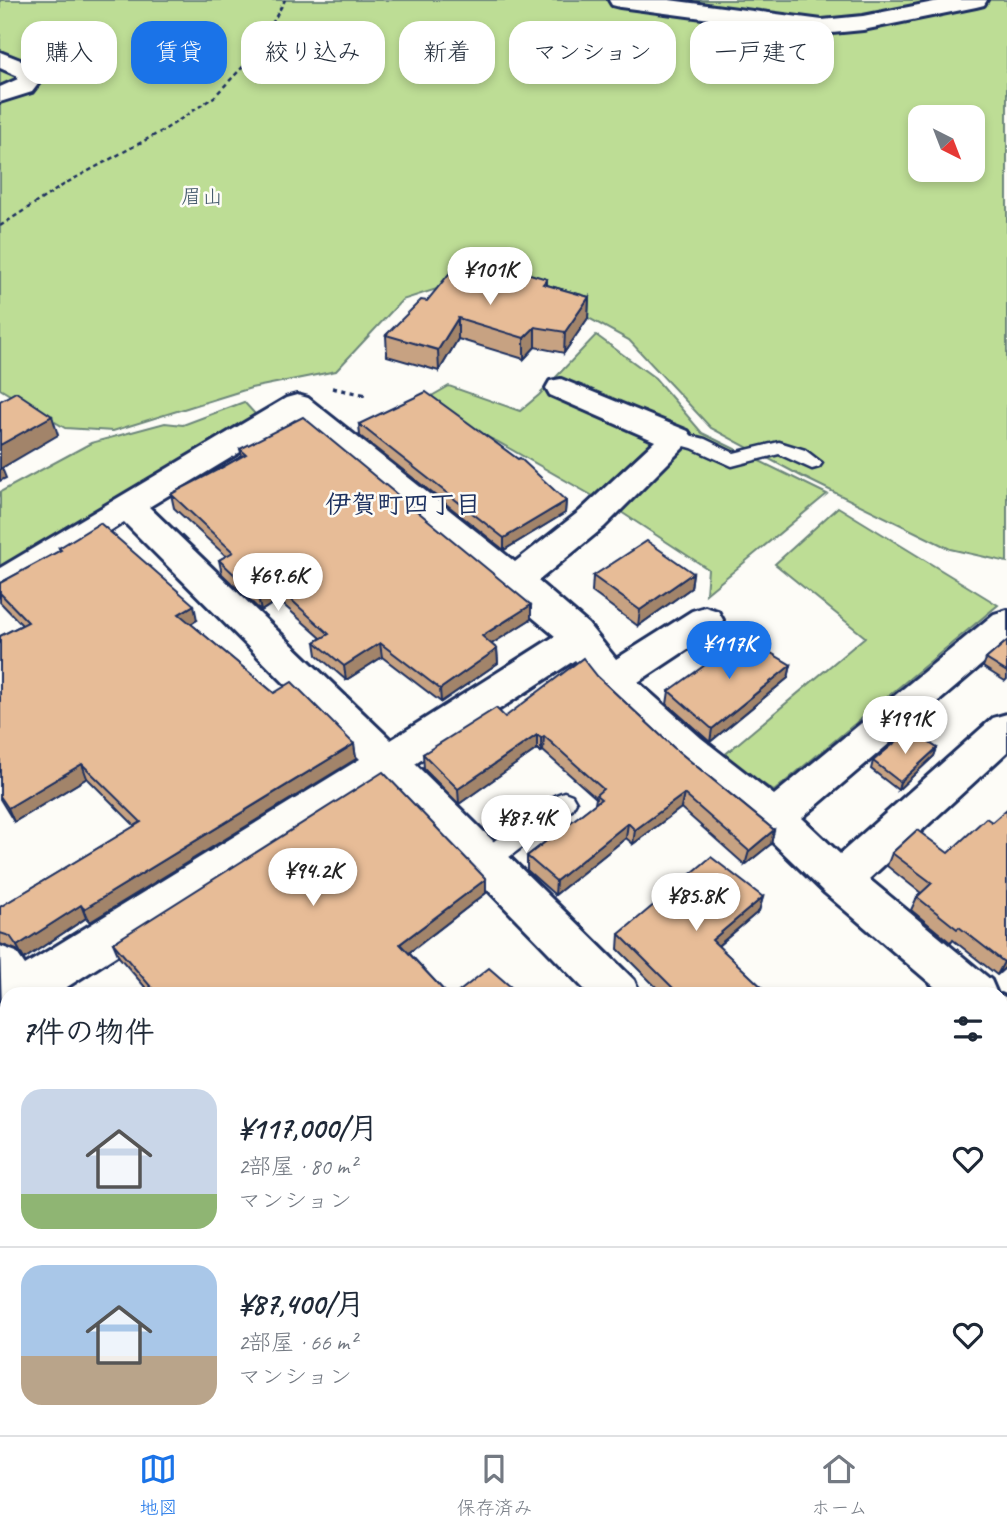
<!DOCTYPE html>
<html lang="ja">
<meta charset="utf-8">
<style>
body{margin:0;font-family:Caveat,"Klee One",sans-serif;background:#f2f2f3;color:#1f2937;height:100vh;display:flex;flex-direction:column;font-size:26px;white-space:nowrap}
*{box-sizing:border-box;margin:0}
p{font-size:23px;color:#747a83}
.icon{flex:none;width:38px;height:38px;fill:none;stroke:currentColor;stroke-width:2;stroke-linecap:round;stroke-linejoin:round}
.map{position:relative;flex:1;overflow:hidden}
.side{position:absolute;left:0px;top:987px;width:1008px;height:448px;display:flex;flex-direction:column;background:#fff;border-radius:21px 21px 0 0;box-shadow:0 4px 10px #0003}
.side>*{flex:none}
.guide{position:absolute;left:21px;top:21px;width:966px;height:63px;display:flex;gap:14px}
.needle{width:46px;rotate:138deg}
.fabs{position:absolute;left:908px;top:105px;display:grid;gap:14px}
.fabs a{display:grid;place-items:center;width:77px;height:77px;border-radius:14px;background:#fff;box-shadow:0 4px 10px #0003;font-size:35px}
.price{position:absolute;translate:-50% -60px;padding:0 16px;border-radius:24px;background:#fff;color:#222;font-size:23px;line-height:46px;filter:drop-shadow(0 2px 4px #0008)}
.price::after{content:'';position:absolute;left:50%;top:42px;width:21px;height:16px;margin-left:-10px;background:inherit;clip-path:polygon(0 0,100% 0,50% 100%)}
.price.on{background:#1a73e8;color:#fff}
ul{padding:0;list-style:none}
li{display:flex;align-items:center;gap:21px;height:175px;padding:0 21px}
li+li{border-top:2px solid #e0e1e3}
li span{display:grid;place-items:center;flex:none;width:196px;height:140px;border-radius:21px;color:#555}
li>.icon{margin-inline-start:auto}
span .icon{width:84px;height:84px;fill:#fffc;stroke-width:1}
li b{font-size:30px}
h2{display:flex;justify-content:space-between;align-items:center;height:84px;padding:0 21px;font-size:30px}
.pill{padding:0 24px;border-radius:21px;background:#fff;box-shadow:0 4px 10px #0003;font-size:24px;line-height:63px}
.pill.on{background:#1a73e8;color:#fff}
.tabs{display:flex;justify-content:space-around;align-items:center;height:98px;border-top:2px solid #e0e1e3;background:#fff;font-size:19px;color:#747a83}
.tabs a{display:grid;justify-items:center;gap:4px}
.tabs .on{color:#1a73e8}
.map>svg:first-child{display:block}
</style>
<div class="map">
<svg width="1007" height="1435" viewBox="0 0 1007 1435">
<rect width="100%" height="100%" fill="#fdfcf7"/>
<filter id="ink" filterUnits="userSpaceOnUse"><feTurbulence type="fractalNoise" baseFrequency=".0143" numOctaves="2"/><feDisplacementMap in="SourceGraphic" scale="14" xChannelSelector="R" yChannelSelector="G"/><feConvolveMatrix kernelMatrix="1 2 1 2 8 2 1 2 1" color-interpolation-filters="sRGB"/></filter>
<g filter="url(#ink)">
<g fill="#bddd95" stroke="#6c867a" stroke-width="2" fill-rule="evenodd">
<path d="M0,0H1007V562L950,549L801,476L711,428L629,340L499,269L402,300L336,371L251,388L113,431L65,428L0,389ZM920,117H973V170H920Z"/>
<polygon points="596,335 655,378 702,433 827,494 706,594 708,569 621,512 498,442 416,405 449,386 520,411 539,395"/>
<polygon points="244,402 257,416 0,570 0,492 91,443 165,423 183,425"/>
<polygon points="838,507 998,605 774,791 722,757 865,637 775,564"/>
</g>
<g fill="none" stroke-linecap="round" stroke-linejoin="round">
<g stroke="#1b2f5e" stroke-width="5">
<g id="service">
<polygon points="677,432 705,439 734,453 779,442 805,450 822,463 819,467 812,469 779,454 732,466 692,448 670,442 668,438 670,434"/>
<polygon points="564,792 572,795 576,802 572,809 496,867 487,870 478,867 475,860 478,853 556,795"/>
</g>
</g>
<g stroke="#1b2f5e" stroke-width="6">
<g id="minor">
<polygon points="609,0 669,0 822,20 863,16 944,0 987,0 984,5 976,7 863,30 822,34 620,7 612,5"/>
<polygon points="0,52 33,65 42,79 32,92 0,102 0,87 18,79 16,75 0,68"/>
<path d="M561,379L688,431L693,438L604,527L538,581L588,624L616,659L692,611L705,607L718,611L723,620L718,629L638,682L701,738L774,795L994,614L1007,610V643L802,818L840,854L993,718L1007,714V752L869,879L991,980L997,994H943L825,893L760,830L673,760L599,690L575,660L415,764L634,980L640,994H589L385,784L56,994H7V1010L2,1008L0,946L16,952L25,965L360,759L124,522L13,593L0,596V568L286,398L297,395L308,398L515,562L580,511L655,441L550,395L546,388L550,381ZM295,419L555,636L391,740L149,507Z"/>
<polygon points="1001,995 1007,998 1007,1042 1001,1039"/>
<polygon points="1001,1359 1007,1361 1007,1419 1001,1417"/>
<polygon points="288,1428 346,1428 349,1435 291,1435"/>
</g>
</g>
<polyline stroke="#1b2f5e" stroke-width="2.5" stroke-dasharray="4.5 3.5" stroke-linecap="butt" points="0,226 68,182 164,130 214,97 256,53 285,0"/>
<polyline stroke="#1b2f5e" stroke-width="3.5" stroke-dasharray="5 4.5" stroke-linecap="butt" points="332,388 366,395"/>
<use href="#service" fill="#fdfcf7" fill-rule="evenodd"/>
<use href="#minor" fill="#fdfcf7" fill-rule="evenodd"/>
</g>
<g fill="#c7a282" stroke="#1b2f5e" stroke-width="2">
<polygon points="491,279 547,279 547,285 589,297 588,318 564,353 535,347 524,359 458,339 439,371 387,356 386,335 427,301"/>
<polygon points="359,424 566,501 565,513 504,550 360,436"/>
<polygon points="240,449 531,605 531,619 491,644 497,649 498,663 441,702 382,657 346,680 317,655 315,642 321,638 278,600 261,611 222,574 219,560 226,556 174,508 171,494 221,468 242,456"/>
<polygon points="59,548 197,620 191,624 274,693 354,744 356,759 90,922 86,918 24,959 17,950 0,944 0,907 135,826 87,778 14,822 0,799 0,636 22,625 0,602 0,583 60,551"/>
<polygon points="693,573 691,588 638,626 592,592 593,576"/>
<polygon points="1007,641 1007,679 1005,681 983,667 986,659"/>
<polygon points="791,665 788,678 710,742 667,704 669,691"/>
<polygon points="598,677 673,747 774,830 771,844 745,865 681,808 633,844 626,838 555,895 527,870 527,856 595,804 596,798 543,751 541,752 537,749 459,804 424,769 423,754"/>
<polygon points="937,748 934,756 898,790 871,769 873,761"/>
<polygon points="917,830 1007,966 997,975 953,940 951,943 911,910 917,897 921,893 887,866 892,853"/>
<polygon points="486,879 486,893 409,953 447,994 151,994 119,957 113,943"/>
<polygon points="763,897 759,911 718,946 769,994 663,994 618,949 619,934"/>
</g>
<g fill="#a2846a" stroke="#1b2f5e" stroke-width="2">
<polygon points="589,297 588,318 564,353 565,332"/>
<polygon points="458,318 458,339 439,371 438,350"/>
<polygon points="535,327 535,347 524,359 524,338"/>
<polygon points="52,416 58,435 2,468 6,478 0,481 0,445"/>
<polygon points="566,501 565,513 504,550 504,538"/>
<polygon points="693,573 691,588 638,626 640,610"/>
<polygon points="276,586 278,600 261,611 258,597"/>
<polygon points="194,605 197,620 183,628 179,614"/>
<polygon points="531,605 531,619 482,650 482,636"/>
<polygon points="380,643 382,657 346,680 344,666"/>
<polygon points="497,649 498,663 441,702 440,689"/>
<polygon points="791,665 788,678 710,742 712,729"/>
<polygon points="537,735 537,749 459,804 458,789"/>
<polygon points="544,736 543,751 541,752 541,738"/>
<polygon points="354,744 356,759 90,922 84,909"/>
<polygon points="937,748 934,756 898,790 900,782"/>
<polygon points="82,764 87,778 14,822 8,808"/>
<polygon points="684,794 681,808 633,844 635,830"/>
<polygon points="628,823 626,838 555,895 556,881"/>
<polygon points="774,830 771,844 745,865 749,851"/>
<polygon points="486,879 486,893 402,958 400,944"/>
<polygon points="763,897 759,911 708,954 712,940"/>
<polygon points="81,905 86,918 24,959 17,946"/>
<polygon points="1007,960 1007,966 997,975 1004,962"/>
<polygon points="40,1428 58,1428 49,1435 31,1435"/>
</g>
<g fill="#e7bc97" stroke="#1b2f5e" stroke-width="2">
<polygon points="503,266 547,279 543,284 589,297 565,332 535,327 524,338 458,318 438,350 386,335 421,300 427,301 452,270 491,279"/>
<polygon points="16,392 52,416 0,445 0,401"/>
<polygon points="426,392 518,459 520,458 566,501 504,538 359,424"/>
<polygon points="303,417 531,605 482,636 497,649 440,689 380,643 344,666 315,642 329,634 276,586 258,597 219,560 233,552 171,494 221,468 246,454 240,449"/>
<polygon points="100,523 194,605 179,614 274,693 292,682 354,744 84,909 81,905 17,946 10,936 0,933 0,907 141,822 82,764 8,808 0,796 0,636 28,622 0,593 0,583 61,550 59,548"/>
<polygon points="647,541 693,573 640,610 593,576"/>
<polygon points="744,637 791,665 712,729 669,691"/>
<polygon points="1007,641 1007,672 986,659"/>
<polygon points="583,658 598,677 673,747 774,830 749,851 684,794 635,830 628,823 556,881 527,856 601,799 596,795 603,789 544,736 541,738 537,735 458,789 423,754 496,708 505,717"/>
<polygon points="910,730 937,748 900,782 873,761"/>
<polygon points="383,772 486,879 400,944 447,994 157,994 113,943"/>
<polygon points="1007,809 1007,960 1004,962 959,927 957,929 917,897 932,883 892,853 917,830 948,853 986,818 992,822"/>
<polygon points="711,857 763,897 712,940 769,994 679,994 619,934"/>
<polygon points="489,968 519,994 456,994"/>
<polygon points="7,1073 7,1428 40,1428 31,1435 0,1435 0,1078"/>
<polygon points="1001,1418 1007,1424 1007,1435 904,1435 902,1432 899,1435 672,1435 681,1428 1001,1428"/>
<polygon points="63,1428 253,1428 259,1435 67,1435"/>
<polygon points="403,1428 599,1428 606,1435 395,1435"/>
</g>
</g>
<g text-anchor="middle" stroke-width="5" stroke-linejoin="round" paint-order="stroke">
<g font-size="21" fill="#445a6c" stroke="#fdfcf7">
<text x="202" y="204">眉山</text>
</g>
<g font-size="26" font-weight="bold" fill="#1b2f5e" stroke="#fdfcf7">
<text x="403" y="513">伊賀町四丁目</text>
</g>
</g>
</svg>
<div class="fabs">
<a><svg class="needle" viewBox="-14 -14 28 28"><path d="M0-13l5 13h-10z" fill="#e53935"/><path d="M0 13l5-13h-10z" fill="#747a83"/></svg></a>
</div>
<b class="price" style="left:490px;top:307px">¥101K</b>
<b class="price" style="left:278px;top:613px">¥69.6K</b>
<b class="price on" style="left:729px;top:681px">¥117K</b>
<b class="price" style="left:905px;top:756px">¥191K</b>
<b class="price" style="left:526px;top:855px">¥87.4K</b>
<b class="price" style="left:313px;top:908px">¥94.2K</b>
<b class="price" style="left:696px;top:933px">¥85.8K</b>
<div class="guide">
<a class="pill">購入</a>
<a class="pill on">賃貸</a>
<a class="pill">絞り込み</a>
<a class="pill">新着</a>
<a class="pill">マンション</a>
<a class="pill">一戸建て</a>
</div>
<section class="side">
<h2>7件の物件<svg class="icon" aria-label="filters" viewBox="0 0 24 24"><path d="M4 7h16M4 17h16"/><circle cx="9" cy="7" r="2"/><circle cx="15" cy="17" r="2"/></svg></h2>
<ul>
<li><span style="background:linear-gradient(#c9d6e8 75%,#8fb573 0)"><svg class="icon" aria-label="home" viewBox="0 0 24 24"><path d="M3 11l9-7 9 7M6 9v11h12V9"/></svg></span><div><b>¥117,000/月</b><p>2部屋 · 80 m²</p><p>マンション</p></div><svg class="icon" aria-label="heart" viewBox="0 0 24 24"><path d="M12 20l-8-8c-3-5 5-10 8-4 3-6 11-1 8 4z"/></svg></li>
<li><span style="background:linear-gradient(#a9c7e8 65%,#b9a48a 0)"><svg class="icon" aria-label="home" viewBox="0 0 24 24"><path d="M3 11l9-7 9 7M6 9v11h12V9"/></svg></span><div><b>¥87,400/月</b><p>2部屋 · 66 m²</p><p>マンション</p></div><svg class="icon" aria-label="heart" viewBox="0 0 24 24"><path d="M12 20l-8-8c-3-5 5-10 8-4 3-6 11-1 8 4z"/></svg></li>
</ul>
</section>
</div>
<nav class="tabs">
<a class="on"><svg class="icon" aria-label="map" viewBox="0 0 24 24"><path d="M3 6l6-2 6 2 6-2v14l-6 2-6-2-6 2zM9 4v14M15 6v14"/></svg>地図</a>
<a><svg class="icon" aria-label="saved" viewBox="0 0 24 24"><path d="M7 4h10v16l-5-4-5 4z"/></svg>保存済み</a>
<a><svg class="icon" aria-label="home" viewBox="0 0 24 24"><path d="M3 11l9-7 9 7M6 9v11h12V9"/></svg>ホーム</a>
</nav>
